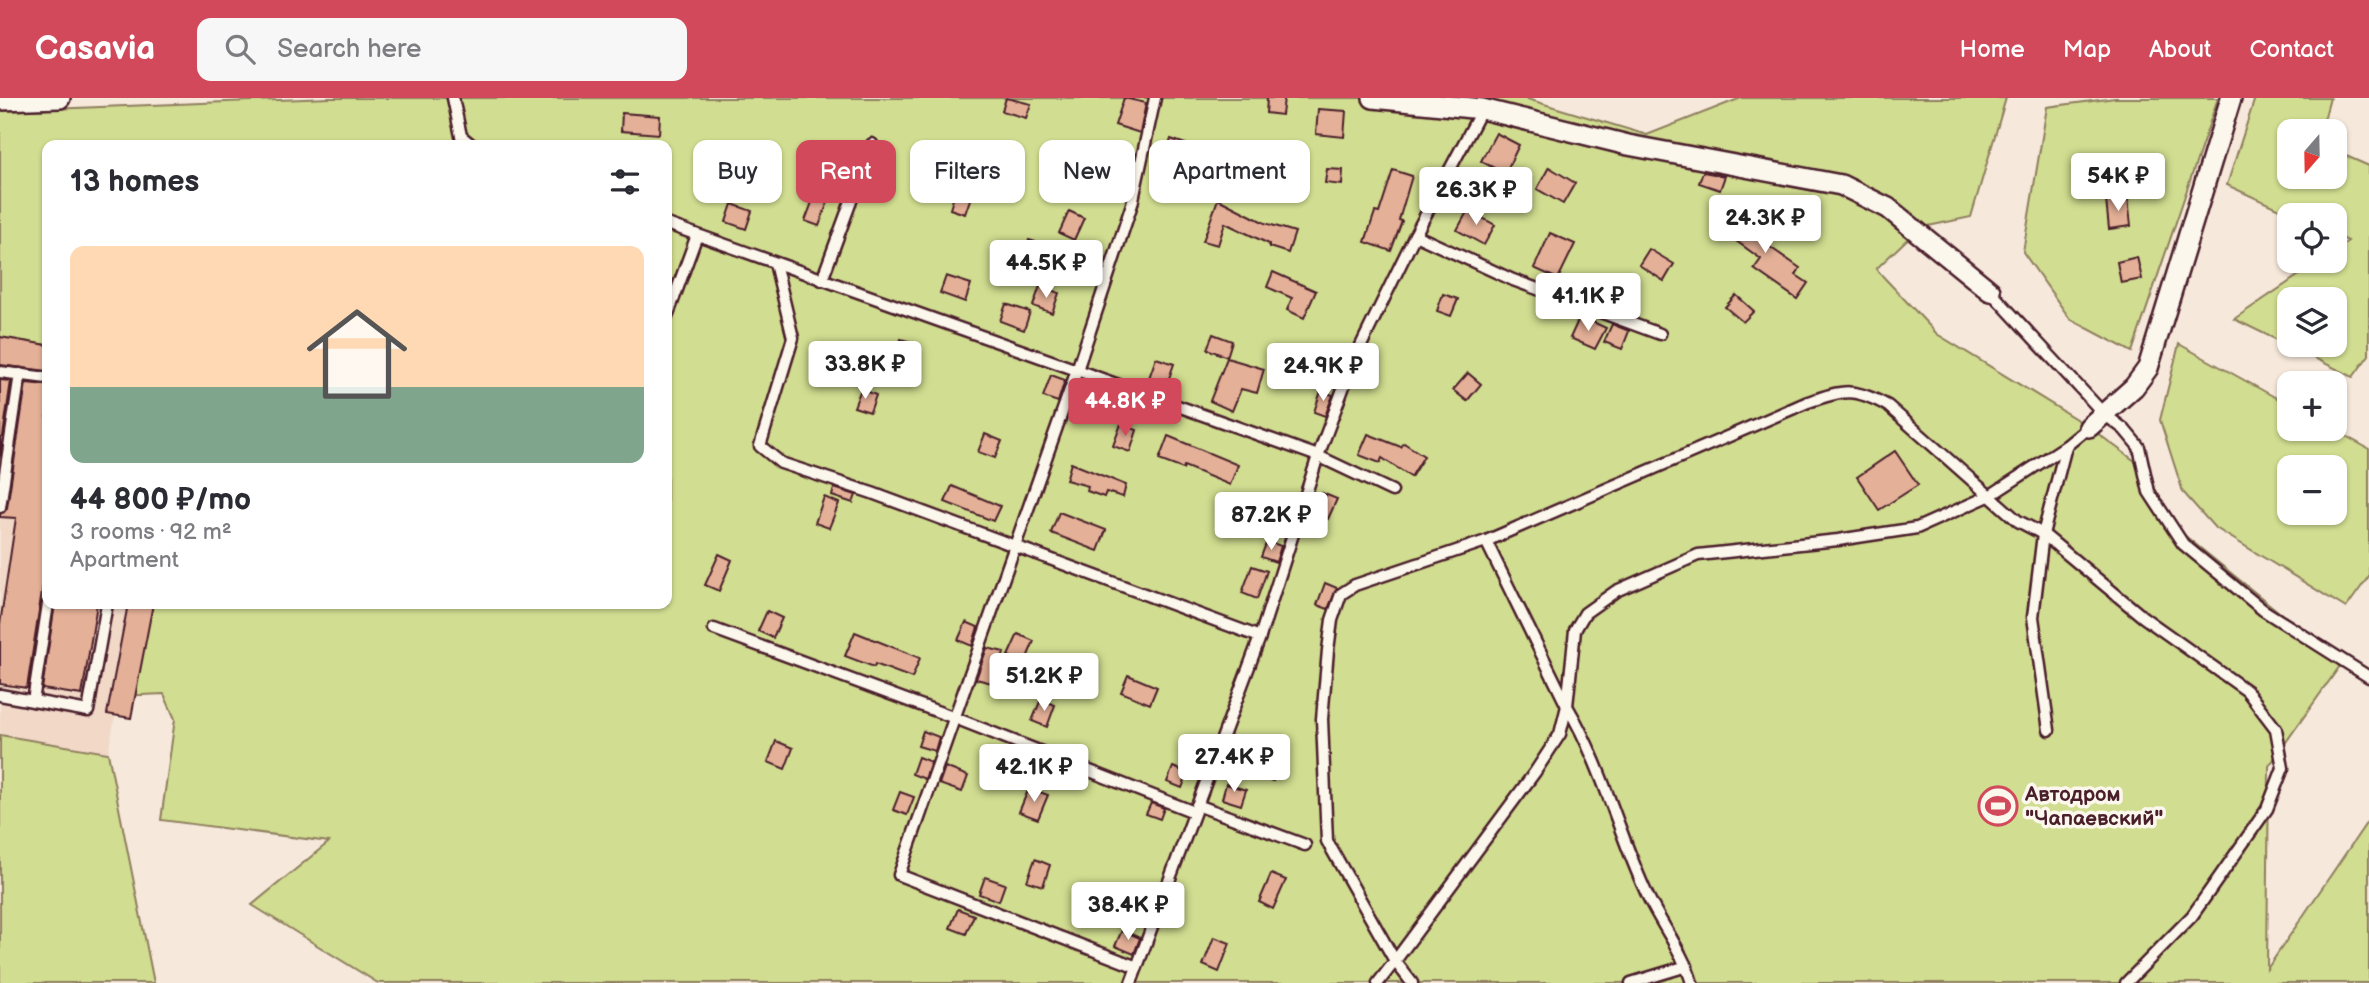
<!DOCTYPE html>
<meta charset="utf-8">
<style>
body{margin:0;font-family:"Balsamiq Sans",sans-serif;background:#f7f7f7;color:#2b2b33;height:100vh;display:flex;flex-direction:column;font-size:26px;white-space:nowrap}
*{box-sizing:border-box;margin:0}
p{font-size:23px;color:#7c7c81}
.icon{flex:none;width:38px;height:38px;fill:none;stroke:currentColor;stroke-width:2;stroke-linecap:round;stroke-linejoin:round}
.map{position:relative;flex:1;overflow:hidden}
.panel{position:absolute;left:42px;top:42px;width:630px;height:469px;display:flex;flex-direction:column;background:#fff;border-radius:14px;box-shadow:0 2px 5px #0004}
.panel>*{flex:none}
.top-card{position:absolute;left:693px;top:42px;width:665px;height:63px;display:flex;gap:14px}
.needle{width:46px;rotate:200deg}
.controls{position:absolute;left:2277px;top:21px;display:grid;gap:14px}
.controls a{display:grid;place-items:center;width:70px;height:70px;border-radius:14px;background:#fff;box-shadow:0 2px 5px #0004;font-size:35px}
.price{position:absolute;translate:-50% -60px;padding:0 16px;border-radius:7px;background:#fff;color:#222;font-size:23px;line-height:46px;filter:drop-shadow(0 2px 4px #0008)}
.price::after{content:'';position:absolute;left:50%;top:42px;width:21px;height:16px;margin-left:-10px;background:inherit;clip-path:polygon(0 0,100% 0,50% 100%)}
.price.selected{background:#d1495b;color:#fff}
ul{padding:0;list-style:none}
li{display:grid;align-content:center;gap:14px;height:371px;padding:0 28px}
li span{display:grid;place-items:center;height:217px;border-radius:14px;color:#555}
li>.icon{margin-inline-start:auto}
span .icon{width:126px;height:126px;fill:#fffc;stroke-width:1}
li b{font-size:30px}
h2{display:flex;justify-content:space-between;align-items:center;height:84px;padding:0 28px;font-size:30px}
.tag{padding:0 24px;border-radius:14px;background:#fff;box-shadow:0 2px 5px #0004;font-size:24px;line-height:63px}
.tag.selected{background:#d1495b;color:#fff}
header{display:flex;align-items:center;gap:42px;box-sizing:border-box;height:98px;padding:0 35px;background:#d1495b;color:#fff}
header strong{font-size:33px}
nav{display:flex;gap:38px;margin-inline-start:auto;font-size:24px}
.search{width:490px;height:63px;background:#f7f7f7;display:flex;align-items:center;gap:18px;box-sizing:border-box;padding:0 24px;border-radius:14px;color:#7c7c81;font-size:26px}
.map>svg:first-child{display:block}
</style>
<header>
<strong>Casavia</strong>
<div class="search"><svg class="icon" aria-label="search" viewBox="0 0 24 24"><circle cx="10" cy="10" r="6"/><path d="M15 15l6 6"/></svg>Search here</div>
<nav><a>Home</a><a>Map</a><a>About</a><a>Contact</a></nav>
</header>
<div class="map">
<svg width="2369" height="885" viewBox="0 0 2369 885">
<rect width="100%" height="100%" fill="#f6e9db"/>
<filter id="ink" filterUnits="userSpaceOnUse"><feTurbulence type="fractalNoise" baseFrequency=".0143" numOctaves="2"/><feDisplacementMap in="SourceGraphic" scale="14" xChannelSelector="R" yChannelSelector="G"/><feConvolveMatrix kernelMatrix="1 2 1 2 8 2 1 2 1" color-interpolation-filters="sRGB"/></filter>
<g filter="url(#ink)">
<polygon fill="#f1d8c7" points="0,239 47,247 47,506 137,506 108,655 0,637"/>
<g fill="#d1dd90" stroke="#8e7e5e" stroke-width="2" fill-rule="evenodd">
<polygon points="330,0 1524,0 1647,37 1741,0 2006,0 1971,119 1919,130 1876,171 1937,236 2089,329 2143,369 2178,432 2342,565 2269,668 2267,871 2369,721 2369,885 378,885 252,807 329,744 161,722 175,621 164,596 119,598 142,506 667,506 667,47 47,47 47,247 0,239 0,13"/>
<polygon points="2115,0 2218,0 2132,254 2070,221 2023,154 2047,9"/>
<path d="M2255,0H2330L2321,33H2289V79H2334L2335,53L2369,68V257L2353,279L2234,221L2320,163H2334L2335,153L2348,143L2335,137L2334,117H2292L2227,87ZM2289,201H2334V247H2289Z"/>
<path d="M2179,246L2289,307V331H2333L2369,351V478L2346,510L2214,429L2183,394L2160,322ZM2289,369H2334V415H2289Z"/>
<polygon points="0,637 108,655 154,885 0,885"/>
</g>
<g fill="#e4b097" stroke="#4a1f2b" stroke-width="2">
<polygon points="1006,0 1031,6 1026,20 1002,13"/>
<polygon points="1124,0 1146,5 1140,35 1115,27"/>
<polygon points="1267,0 1284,0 1282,17 1266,15"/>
<polygon points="1318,11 1346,13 1344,39 1316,36"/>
<polygon points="622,15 660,18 659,36 621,33"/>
<polygon points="1496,35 1519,47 1505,76 1481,63"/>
<polygon points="1171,41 1188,47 1182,67 1164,62"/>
<polygon points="1549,69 1575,85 1563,106 1537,91"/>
<polygon points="1327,71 1343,72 1342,87 1325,85"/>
<polygon points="1393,72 1412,78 1399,122 1402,123 1391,153 1365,144 1375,114 1379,115"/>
<polygon points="1703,74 1725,78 1720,92 1699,85"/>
<polygon points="958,85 974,90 965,116 950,111"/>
<polygon points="814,99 828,104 819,128 805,123"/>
<polygon points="2128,99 2131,128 2109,131 2106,102"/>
<polygon points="1218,101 1265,125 1295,134 1288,155 1269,149 1269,146 1225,125 1218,147 1203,143"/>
<polygon points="732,106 752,113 746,131 726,124"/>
<polygon points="1468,112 1495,127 1484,147 1457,132"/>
<polygon points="1736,112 1765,135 1760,142 1800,170 1796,177 1808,185 1797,201 1754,171 1761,161 1721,132"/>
<polygon points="1069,113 1084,120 1074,142 1059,135"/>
<polygon points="1550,135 1575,146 1558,181 1534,170"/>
<polygon points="1029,142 1045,147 1035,175 1020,169"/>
<polygon points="1649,151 1674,166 1664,183 1639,167"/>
<polygon points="2137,159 2142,181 2121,185 2117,164"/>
<polygon points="1273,174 1316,193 1304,220 1287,212 1292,200 1267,189"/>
<polygon points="946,178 971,186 965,204 940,195"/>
<polygon points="1040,188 1059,195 1052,215 1033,208"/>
<polygon points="1443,196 1458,201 1451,218 1437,213"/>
<polygon points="1736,197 1754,213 1743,224 1725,209"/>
<polygon points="1006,206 1030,214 1024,232 1000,223"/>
<polygon points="1580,218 1606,230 1595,251 1570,240"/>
<polygon points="1612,226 1629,233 1622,251 1604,244"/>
<polygon points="1213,236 1232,243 1227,259 1207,251"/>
<polygon points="0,239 47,247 47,273 0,267"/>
<polygon points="901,241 918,246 910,273 893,267"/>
<polygon points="1156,260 1174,266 1167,286 1149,280"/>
<polygon points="1227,260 1264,271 1257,295 1241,291 1232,313 1210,303"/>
<polygon points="1468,275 1481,286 1467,303 1453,292"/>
<polygon points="1051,277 1065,282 1058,304 1043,299"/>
<polygon points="0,282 11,283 0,359"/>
<polygon points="26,285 47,287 47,461 27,590 0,586 0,526 16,420 0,419 0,416 7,410"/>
<polygon points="861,291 876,297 870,314 854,309"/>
<polygon points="1321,293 1333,297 1325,318 1314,314"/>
<polygon points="1121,326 1137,332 1130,354 1113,348"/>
<polygon points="985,336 1002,343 995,360 978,354"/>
<polygon points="1368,336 1401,349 1404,345 1424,358 1411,379 1382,360 1380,365 1359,357"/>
<polygon points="1168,338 1238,367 1230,387 1184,368 1183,371 1159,362"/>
<polygon points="1895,353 1918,387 1879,412 1857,379"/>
<polygon points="1071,365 1126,387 1123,399 1106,394 1104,399 1087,393 1088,388 1066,382"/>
<polygon points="952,388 1000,408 993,423 945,404"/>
<polygon points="834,390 856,397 853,405 832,398"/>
<polygon points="1322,395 1337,401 1328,421 1314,415"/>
<polygon points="824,399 839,405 829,430 815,425"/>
<polygon points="1059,414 1106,432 1098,453 1051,435"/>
<polygon points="1267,443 1281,448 1276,464 1261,459"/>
<polygon points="719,456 732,462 719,493 705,487"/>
<polygon points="1252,468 1267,473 1257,501 1242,495"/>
<polygon points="1325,485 1337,490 1328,511 1317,507"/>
<polygon points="55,506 97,506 82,597 42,591"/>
<polygon points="128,506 153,506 131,620 107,616"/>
<polygon points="767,513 782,520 773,540 758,533"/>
<polygon points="966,524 978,529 972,548 958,542"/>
<polygon points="855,534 920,560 912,580 875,566 874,569 845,558"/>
<polygon points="1018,536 1034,543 1025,565 1008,558"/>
<polygon points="987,550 1004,554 996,586 976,581"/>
<polygon points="1128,577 1157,589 1150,606 1121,594"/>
<polygon points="1041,601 1055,607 1047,629 1032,623"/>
<polygon points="923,633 939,639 935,653 918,648"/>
<polygon points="776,643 793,650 785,671 768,664"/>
<polygon points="1262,657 1278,662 1273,683 1257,679"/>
<polygon points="918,659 931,664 925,681 912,676"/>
<polygon points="945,669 968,678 962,694 939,686"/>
<polygon points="1173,669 1188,675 1182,690 1167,684"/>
<polygon points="1226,686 1246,692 1241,707 1222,701"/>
<polygon points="1029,690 1048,697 1038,721 1019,714"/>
<polygon points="900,694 914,699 907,717 893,712"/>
<polygon points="1151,705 1164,710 1160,721 1146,716"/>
<polygon points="1035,761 1050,767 1043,788 1027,783"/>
<polygon points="1271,776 1286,782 1273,811 1259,804"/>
<polygon points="985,779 1005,786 999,803 979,796"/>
<polygon points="1085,797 1102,804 1095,821 1079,815"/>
<polygon points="958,811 974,817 966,836 950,830"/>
<polygon points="1122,832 1140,840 1134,856 1115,848"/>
<polygon points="1214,839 1230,845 1219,874 1203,867"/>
</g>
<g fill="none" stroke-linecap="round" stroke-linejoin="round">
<g stroke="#4a1f2b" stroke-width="15">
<g id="service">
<polyline points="453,0 461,38 472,47"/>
<polyline points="667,126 1318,358 1392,393"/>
<polyline points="1415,137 1513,182 1660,236"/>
<polyline points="775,165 793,240 760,348 781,365 872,395 1260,539"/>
<polyline points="822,182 872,46"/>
<polyline points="1990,193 2104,316 2124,331 2139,349 2149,394 2183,446 2263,512 2369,579"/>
<polyline points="667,219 697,137"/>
<polyline points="0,274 47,280"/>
<polyline points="0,409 20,276"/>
<path d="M1486,443L1567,608C1601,665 1617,730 1644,790C1658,823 1682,851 1692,885"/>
<polyline points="714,531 955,620 1194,714"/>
<polyline points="0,597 88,613 107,506"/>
<polyline points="33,603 48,506"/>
<polyline points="2049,632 2033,519 2043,436 2066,348"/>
<polyline points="1197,707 1305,747"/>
<polyline points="1137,869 899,777 1077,272 1132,106 1155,0"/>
<polyline points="1131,885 1260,539 1318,358 1353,264 1415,137 1482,11"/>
<path d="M1378,885L1395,863L1327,743L1322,621L1328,552L1332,522L1341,496L1355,487L1486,443L1808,304C1844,292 1854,289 1888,308L2018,423L2043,436L2143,519L2247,593L2276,631L2283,670L2267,711L2192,818L2126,885"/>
<polyline points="1412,885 1395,863 1535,674 1560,636 1567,608 1575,532 1585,515 1616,493 1698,457 1838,442 1917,430 1991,397 2066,348 2089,329"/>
<polyline points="1631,885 1687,868"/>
</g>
</g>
<g stroke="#4a1f2b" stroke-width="24">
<g id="minor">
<polyline points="1373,0 1482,11 1628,47 1841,87 1888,110 1990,193"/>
<polyline points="0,2 60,0"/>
<polyline points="2089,329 2134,289 2148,270 2231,0"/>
</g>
</g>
<use href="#service" stroke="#fbf7ec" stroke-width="10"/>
<use href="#minor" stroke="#fbf7ec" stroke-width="19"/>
</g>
</g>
<defs>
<g id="stadium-ring" transform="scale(2.0125)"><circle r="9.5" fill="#fbf7ec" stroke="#d1495b" stroke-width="1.5"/><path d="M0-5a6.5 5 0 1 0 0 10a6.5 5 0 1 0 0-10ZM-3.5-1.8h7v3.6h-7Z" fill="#d1495b"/></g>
</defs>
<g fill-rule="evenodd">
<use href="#stadium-ring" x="1998" y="708"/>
</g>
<g text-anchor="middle" stroke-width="7" stroke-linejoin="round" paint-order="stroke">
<g font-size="21" font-weight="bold" fill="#4a1f2b" stroke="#fbf7ec" text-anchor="start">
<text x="2025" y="703">Автодром<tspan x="2025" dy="24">"Чапаевский"</tspan></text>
</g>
</g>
</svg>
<div class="controls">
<a><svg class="needle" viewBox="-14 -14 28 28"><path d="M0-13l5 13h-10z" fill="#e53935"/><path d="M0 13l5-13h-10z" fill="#7c7c81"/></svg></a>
<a><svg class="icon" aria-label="locate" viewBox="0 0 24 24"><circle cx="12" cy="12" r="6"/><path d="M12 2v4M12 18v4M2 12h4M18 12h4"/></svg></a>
<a><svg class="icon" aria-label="layers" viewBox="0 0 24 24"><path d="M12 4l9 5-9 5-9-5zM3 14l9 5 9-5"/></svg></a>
<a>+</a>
<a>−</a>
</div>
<b class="price" style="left:2118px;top:115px">54K ₽</b>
<b class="price" style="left:1476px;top:129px">26.3K ₽</b>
<b class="price" style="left:1765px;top:157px">24.3K ₽</b>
<b class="price" style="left:1046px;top:202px">44.5K ₽</b>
<b class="price" style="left:1588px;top:235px">41.1K ₽</b>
<b class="price" style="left:865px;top:303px">33.8K ₽</b>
<b class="price" style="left:1323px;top:305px">24.9K ₽</b>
<b class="price selected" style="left:1125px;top:340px">44.8K ₽</b>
<b class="price" style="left:1271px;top:454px">87.2K ₽</b>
<b class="price" style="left:1044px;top:615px">51.2K ₽</b>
<b class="price" style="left:1234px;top:696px">27.4K ₽</b>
<b class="price" style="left:1034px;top:706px">42.1K ₽</b>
<b class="price" style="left:1128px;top:844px">38.4K ₽</b>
<div class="top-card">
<a class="tag">Buy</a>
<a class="tag selected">Rent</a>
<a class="tag">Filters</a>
<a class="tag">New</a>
<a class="tag">Apartment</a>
</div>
<section class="panel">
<h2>13 homes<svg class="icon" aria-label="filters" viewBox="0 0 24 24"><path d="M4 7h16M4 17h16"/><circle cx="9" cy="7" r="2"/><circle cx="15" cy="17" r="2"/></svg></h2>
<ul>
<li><span style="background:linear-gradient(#ffd9b3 65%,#7fa58c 0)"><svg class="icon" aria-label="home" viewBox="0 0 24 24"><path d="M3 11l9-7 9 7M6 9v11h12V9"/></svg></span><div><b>44 800 ₽/mo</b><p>3 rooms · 92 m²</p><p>Apartment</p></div></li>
</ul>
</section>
</div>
